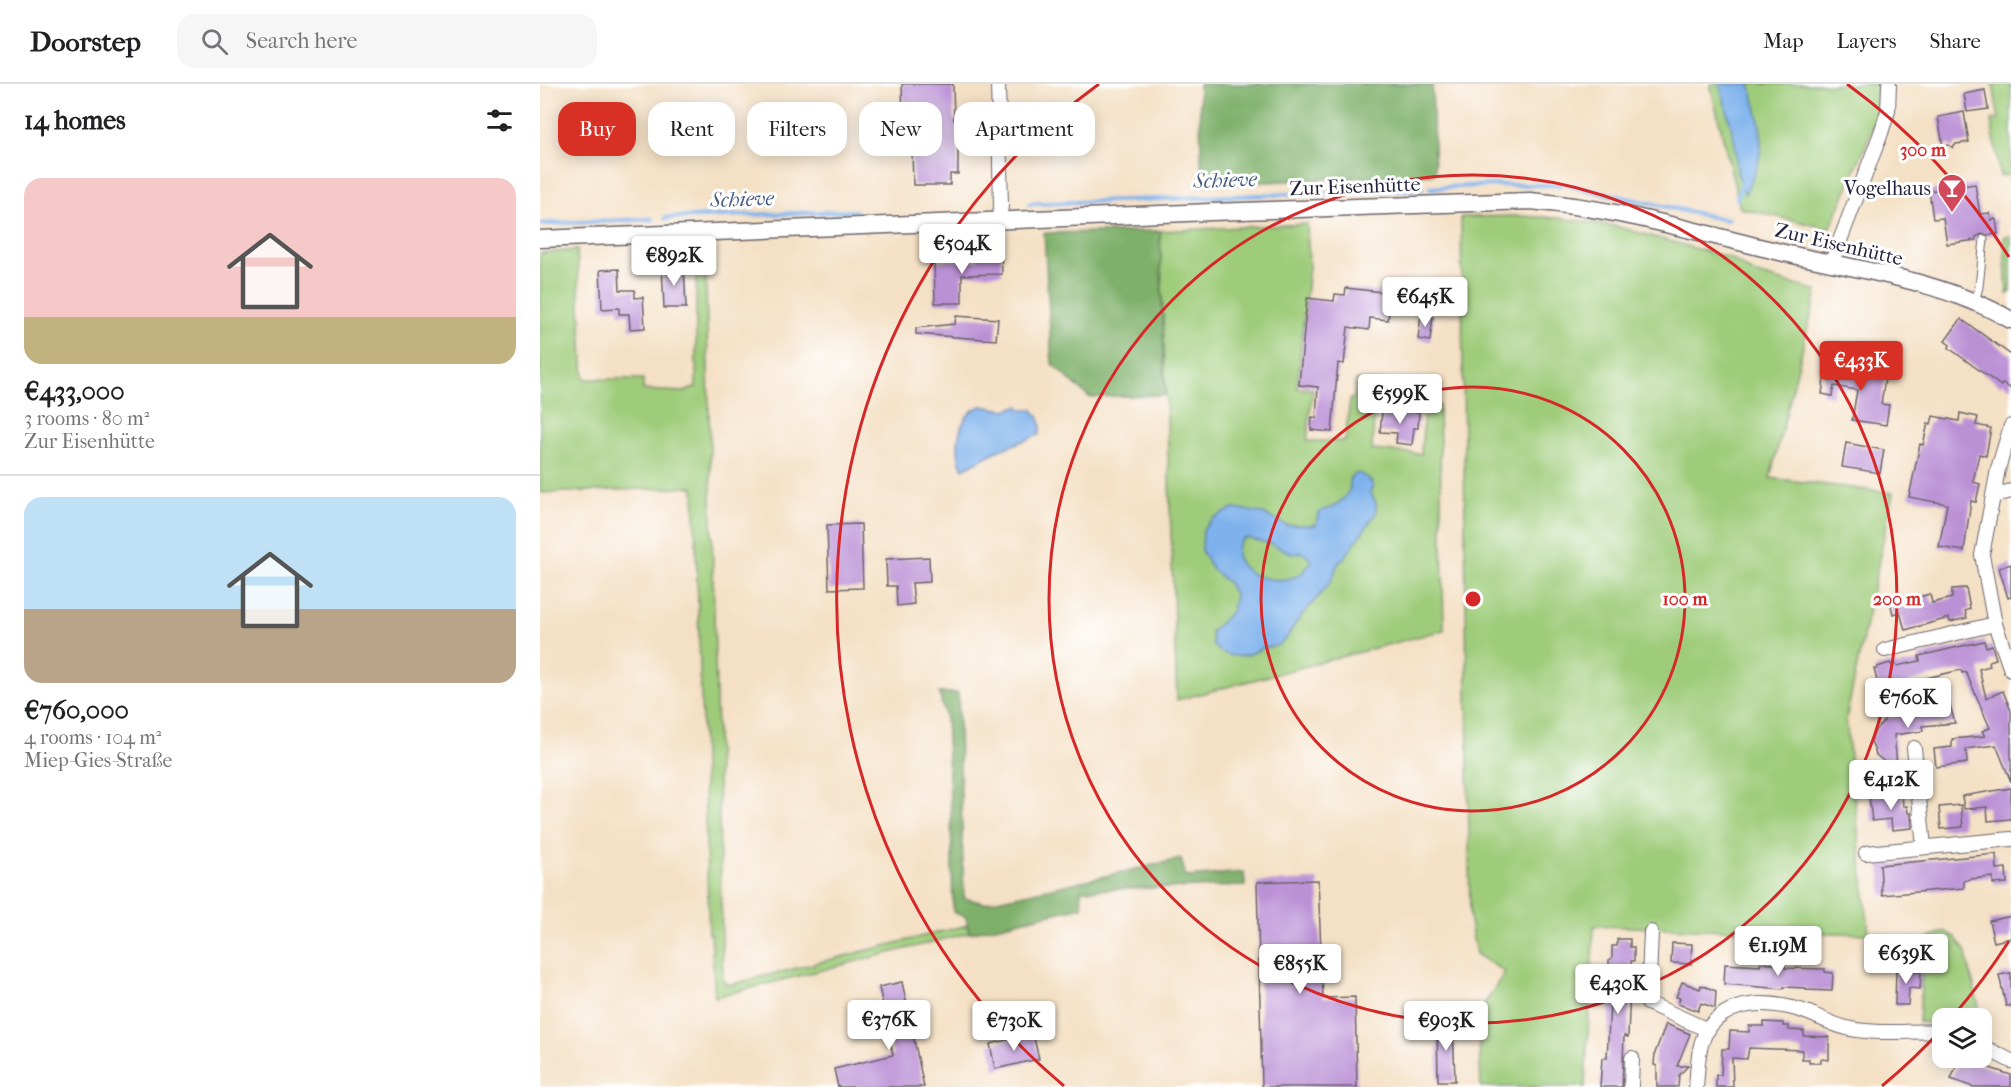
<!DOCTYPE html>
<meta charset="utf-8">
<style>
body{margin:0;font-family:"IM FELL French Canon",serif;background:#f6f6f6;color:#202124;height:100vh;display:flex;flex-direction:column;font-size:22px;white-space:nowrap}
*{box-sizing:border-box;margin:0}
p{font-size:20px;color:#757577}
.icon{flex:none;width:33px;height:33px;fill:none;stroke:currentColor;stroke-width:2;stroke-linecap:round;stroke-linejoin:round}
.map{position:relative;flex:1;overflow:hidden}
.drawer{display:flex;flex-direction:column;background:#fff;width:540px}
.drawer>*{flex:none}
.guide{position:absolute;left:18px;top:18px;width:570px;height:54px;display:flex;gap:12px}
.buttons{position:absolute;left:1392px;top:924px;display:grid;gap:12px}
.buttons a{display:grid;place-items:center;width:60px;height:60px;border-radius:12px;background:#fff;box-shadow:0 3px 15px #0003;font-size:30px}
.price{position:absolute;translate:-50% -51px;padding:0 14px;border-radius:6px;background:#fff;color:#222;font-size:20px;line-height:39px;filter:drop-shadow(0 2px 3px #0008)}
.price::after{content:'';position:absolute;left:50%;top:36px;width:18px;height:14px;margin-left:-9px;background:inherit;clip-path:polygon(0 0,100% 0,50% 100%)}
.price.on{background:#d93025;color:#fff}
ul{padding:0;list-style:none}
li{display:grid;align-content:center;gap:12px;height:318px;padding:0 24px}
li+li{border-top:2px solid #e0e0e0}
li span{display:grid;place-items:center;height:186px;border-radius:18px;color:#555}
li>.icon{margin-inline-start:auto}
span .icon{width:108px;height:108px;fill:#fffc;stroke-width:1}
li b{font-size:26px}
h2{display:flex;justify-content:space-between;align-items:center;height:72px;padding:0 24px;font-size:26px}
.pill{padding:0 21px;border-radius:18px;background:#fff;box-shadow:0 3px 15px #0003;font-size:21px;line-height:54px}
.pill.on{background:#d93025;color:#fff}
header{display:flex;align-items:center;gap:36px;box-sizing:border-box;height:84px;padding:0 30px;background:#fff;border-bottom:2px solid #e0e0e0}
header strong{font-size:28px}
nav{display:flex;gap:33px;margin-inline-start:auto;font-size:21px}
.search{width:420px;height:54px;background:#f6f6f6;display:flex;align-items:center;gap:15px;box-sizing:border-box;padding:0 21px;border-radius:18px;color:#757577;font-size:22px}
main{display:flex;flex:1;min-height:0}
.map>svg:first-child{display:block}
</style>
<header>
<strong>Doorstep</strong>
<div class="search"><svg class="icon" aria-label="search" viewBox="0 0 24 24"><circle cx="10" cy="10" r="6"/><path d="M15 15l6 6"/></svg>Search here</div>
<nav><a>Map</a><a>Layers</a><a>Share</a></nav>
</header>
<main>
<section class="drawer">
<h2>14 homes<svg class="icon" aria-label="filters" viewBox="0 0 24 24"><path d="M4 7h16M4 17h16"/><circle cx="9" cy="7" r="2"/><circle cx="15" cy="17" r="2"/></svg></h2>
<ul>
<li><span style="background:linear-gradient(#f6c9c9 75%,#c2b280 0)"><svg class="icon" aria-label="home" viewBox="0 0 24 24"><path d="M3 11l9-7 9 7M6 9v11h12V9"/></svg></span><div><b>€433,000</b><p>3 rooms · 80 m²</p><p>Zur Eisenhütte</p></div></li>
<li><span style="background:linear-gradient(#bfe0f5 60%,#b9a48a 0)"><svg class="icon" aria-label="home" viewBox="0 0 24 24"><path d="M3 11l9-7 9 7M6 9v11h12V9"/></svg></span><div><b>€760,000</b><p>4 rooms · 104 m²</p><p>Miep-Gies-Straße</p></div></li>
</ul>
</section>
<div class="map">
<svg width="1471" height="1003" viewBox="0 0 1471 1003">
<rect width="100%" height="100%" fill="#fff"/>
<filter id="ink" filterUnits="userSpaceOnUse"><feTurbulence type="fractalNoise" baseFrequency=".0167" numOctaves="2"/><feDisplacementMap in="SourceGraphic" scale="12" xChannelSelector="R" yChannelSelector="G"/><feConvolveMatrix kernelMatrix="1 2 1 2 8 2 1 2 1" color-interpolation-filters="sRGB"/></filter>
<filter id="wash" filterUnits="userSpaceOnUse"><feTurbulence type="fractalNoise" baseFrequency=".008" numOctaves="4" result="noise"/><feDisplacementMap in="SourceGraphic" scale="24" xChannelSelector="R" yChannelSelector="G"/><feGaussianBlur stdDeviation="1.35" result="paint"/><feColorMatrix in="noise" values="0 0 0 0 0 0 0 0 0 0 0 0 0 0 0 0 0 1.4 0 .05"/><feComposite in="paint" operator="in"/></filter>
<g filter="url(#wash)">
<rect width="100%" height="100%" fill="#f4e0c4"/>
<g fill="#9fcc7a" stroke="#60775a" stroke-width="1.5">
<polygon points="1170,0 1338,0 1340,27 1290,145 1200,124"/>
<polygon points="1453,0 1471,0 1471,91 1460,92 1451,36 1459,35"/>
<polygon points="979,132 1019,134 1075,142 1190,174 1213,189 1277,207 1230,394 1353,409 1306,635 1329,850 1054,842 1045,1003 941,1003 938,930 965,888 936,870 930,838 921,133"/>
<polygon points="767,140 769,182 757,304 773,305 767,357 805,357 810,315 814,314 816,296 851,298 848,321 835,321 832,366 881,370 884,330 868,327 868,319 899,321 904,546 637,616 620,147"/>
<polygon points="1471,152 1471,208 1467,210 1464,153"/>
<polygon points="156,160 165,160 183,898 189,901 428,841 429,849 175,913 171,850 169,850 154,403 0,409 0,169 37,166 44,295 103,295 103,306 144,308 156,303"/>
<polygon points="1404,847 1415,853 1425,866 1442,935 1442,936 1402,934 1402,940 1379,938 1384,856"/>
</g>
<g fill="#7fb06a" stroke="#506952" stroke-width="1.5">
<polygon points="659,0 892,0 895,90 662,101"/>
<polygon points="620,147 625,311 549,313 512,280 504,149"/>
<polygon points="399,609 418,609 424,814 444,819 641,775 646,793 704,788 705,802 541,806 542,823 429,849 426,833 413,828 411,732 406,635"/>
</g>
<g fill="#7fb2ec" stroke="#506a94" stroke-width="1.5" fill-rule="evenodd">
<path d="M1180,0H1210C1217,25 1226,53 1218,79C1215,90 1209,100 1205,110L1197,88L1195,58Z"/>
<path d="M442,322L465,326L478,322L483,326L492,325C500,334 503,339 499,351L457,367L423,385C412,366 419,327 442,322Z"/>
<path d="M819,389C825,393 831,395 833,402L830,408L836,419V429L804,474C794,480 797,488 791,497C781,511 768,523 758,536C752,544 749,553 741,559C735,565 727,561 720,565C704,575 687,575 673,562L671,548L692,527L695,512L688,499L672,485L662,468L663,446L672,435L692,425L705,426L721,429L746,441H776L778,431L782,426C793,425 806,415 810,404C810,403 810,394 810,393ZM706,454L731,460L753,470L762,468L772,477C769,480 766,485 763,488C746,503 697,495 697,469C697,461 699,457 706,454Z"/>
</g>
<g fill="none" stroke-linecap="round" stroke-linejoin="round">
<g stroke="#7fb2ec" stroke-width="4.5">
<polyline points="1031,102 1187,136 1189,135"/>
<polyline points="890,104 957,101 1021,101"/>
<polyline points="1197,114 1203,97"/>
<polyline points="489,120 882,105"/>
<polyline points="125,134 316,127"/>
<polyline points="0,140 112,135"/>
</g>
</g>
<g id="blocks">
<g fill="#bb91d6">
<polygon points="362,0 413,0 414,36 436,35 437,59 418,60 418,90 410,90 410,101 373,101 372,67 359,68 358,38 363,38"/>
<polygon points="1445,6 1448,25 1427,28 1424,10"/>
<polygon points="1424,28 1429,58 1416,60 1413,64 1409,61 1403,62 1398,33"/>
<polygon points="1435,100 1440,130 1450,129 1451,136 1456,135 1458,150 1448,151 1442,150 1436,153 1436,156 1407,160 1403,134 1393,135 1389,107"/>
<polygon points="461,169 462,190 422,191 422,219 395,219 394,177 438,176 438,170"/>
<polygon points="144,180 146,224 124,224 122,183"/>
<polygon points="79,185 80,206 95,206 95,214 103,213 105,244 90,245 89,230 79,230 79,224 62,225 60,186"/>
<polygon points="806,204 851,209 848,236 830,234 829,246 808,243 804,280 798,279 792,348 771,346 772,333 776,334 778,303 759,301 767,214 794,217 795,210 805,211"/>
<polygon points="881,231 893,233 890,257 878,255"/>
<polygon points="416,232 458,235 456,256 376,250 376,244 415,240"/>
<polygon points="1421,235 1471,271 1471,305 1463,299 1461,302 1409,264 1410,261 1405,257"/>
<polygon points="1296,282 1346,288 1341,320 1349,321 1346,341 1312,336 1317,306 1294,302 1292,312 1282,310 1285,288 1295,290"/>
<polygon points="875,299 895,300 894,318 874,317"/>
<polygon points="851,325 879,328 878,344 874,344 872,361 856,359 857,349 840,348 842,327 851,327"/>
<polygon points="1420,329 1438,333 1436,341 1451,344 1446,372 1439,370 1433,398 1440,400 1436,418 1431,417 1424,467 1399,463 1407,420 1369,413 1380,360 1383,361 1388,339 1391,340 1393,332 1419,337"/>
<polygon points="1306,359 1344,366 1340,389 1302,383"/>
<polygon points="321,440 323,504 289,505 287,441"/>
<polygon points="389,473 390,498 372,499 374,520 357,522 356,502 347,502 346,475"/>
<polygon points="1471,480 1471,513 1468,514 1459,484"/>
<polygon points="1426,504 1430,525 1425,527 1427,534 1410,538 1409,534 1365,546 1360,528 1353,530 1350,517 1369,512 1370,515 1390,510 1392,519 1412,514 1412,505"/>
<polygon points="1444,557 1446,563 1452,561 1456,575 1449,577 1450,582 1439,585 1446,614 1463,607 1471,627 1471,698 1456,661 1426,665 1427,679 1396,683 1394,665 1412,663 1412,655 1445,652 1442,647 1450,644 1426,588 1422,589 1421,586 1373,597 1361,601 1363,607 1341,613 1334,585 1337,585 1337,583 1350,579 1351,581 1356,580 1357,582 1380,577 1379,572"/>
<polygon points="1409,618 1415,639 1382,642 1383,647 1354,651 1357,680 1346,679 1336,671 1331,657 1336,645 1344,637 1344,634 1367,632 1367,629 1377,628 1377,626"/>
<polygon points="1471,704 1471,735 1448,737 1447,723 1424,725 1422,712"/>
<polygon points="1362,709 1363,722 1367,722 1368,729 1371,729 1372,744 1352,746 1351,735 1332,737 1329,712"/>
<polygon points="1421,721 1423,743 1401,745 1399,723"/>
<polygon points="1456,770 1457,785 1466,784 1467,799 1453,800 1453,793 1430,795 1424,797 1424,804 1342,811 1340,781"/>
<polygon points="778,796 783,914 815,913 817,1003 722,1003 717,798"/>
<polygon points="1471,832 1471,854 1454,858 1449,837"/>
<polygon points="1077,855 1090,855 1090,863 1094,863 1094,877 1091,877 1088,953 1084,952 1082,1003 1060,1003 1062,974 1067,974 1071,900 1088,902 1069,882 1069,876 1072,874 1072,862 1077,862"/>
<polygon points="1132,859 1152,860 1151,880 1131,879"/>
<polygon points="1220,879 1245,881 1245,884 1285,885 1285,888 1293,889 1292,907 1266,906 1266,904 1244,903 1243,905 1184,900 1185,880 1220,882"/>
<polygon points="1356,886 1381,888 1380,905 1369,904 1368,921 1355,921"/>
<polygon points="1471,889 1471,922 1466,922 1459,891"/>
<polygon points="362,898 384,1003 298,1003 294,985 353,971 339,903"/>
<polygon points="1142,898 1160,905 1161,901 1176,907 1175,924 1161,919 1158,927 1138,920 1140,914 1136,913"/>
<polygon points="1224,938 1243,939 1243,942 1249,942 1249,946 1264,947 1264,952 1289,953 1289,976 1281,975 1281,979 1269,979 1269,975 1262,975 1262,966 1209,964 1207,975 1192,974 1193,1003 1176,1003 1176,991 1181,991 1182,965 1189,965 1190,947 1209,948 1209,942 1224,942"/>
<polygon points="897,939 913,939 915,997 898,997"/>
<polygon points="1126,940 1150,950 1137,982 1148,982 1139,991 1138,1003 1117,1003 1117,982 1114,981 1115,969"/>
<polygon points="493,950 499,975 455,985 450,960"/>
<polygon points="1420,974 1471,991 1471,1003 1433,1003 1411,995"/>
</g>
</g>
</g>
<g filter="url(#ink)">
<use href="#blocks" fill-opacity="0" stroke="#6c646b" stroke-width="1.5"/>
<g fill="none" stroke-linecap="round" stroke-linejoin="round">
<g stroke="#6c646b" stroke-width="9">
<polyline id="service" points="1435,218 1439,203 1444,155"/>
</g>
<g stroke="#6c646b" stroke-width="16">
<g id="minor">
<polyline points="458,0 461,122 459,137"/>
<polyline points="1291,180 1341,49 1348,27 1349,0"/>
<polyline points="1471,342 1458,385 1442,471 1455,540 1471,586"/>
<polyline points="1453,412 1471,407"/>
<polyline points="1345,566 1455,540"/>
<polyline points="1374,664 1384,763"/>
<polyline points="1326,769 1471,755"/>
<polyline points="1111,848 1108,919 1168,946"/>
<polyline points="1442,962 1471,977"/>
<polyline points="1091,1003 1092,974"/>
<path d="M1156,1003C1158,985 1157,961 1168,945C1189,915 1229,917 1260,926C1277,931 1293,942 1311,945C1341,951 1373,946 1402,948"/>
</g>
</g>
<g stroke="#6c646b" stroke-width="19">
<path id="tertiary" d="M0,155L671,128L990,117C1077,124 1160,149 1244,169C1320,186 1403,197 1471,236"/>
</g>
<use href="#service" stroke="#fff" stroke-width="7"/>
<use href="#minor" stroke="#fff" stroke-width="14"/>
<use href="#tertiary" stroke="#fff" stroke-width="16"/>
</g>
</g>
<g fill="none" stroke="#d62828" stroke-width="3">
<circle cx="933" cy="515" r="212"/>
<circle cx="933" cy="515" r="424"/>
<path d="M1469 857A636 636 0 0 1 1413 932M1402 945A636 636 0 0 1 1342 1002M524 1002A636 636 0 0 1 559 0M1307 0A636 636 0 0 1 1469 173"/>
</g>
<defs>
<g id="bar-pin" transform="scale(1.5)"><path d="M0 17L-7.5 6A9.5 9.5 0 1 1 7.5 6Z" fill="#d1495b" stroke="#fff"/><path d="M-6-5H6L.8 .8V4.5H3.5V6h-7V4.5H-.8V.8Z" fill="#fff"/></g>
</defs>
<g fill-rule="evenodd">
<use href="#bar-pin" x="1412" y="104"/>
</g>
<g text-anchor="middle" stroke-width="6" stroke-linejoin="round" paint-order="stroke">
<g font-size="20" fill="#22223b" stroke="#fff">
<text transform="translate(815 102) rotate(-2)" y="7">Zur Eisenhütte</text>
<text transform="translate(1299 160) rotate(13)" y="7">Zur Eisenhütte</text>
</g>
<g font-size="20" fill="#22223b" stroke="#fff" text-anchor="end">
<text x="1391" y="111">Vogelhaus</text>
</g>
<g font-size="21" font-style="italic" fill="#475c82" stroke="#fff">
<text transform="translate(685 96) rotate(-2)" y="7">Schieve</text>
<text transform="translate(202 115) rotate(-2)" y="7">Schieve</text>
</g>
</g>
<circle cx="933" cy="515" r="9" fill="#d62828" stroke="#fff" stroke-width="3"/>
<g font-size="18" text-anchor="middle" font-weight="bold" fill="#d62828" stroke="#fff" stroke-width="6" stroke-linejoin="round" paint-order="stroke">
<text x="1383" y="72">300 m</text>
<text x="1145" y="521">100 m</text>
<text x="1357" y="521">200 m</text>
</g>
</svg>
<div class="buttons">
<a><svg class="icon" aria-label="layers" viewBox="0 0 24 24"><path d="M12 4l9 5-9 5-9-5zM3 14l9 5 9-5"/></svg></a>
</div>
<b class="price" style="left:422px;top:191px">€504K</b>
<b class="price" style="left:134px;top:203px">€892K</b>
<b class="price" style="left:885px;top:244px">€645K</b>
<b class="price on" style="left:1321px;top:308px">€433K</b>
<b class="price" style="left:860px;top:341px">€599K</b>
<b class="price" style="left:1368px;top:645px">€760K</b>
<b class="price" style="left:1351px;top:727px">€412K</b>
<b class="price" style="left:1238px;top:893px">€1.19M</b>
<b class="price" style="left:1366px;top:901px">€639K</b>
<b class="price" style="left:760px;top:911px">€855K</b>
<b class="price" style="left:1078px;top:931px">€430K</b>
<b class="price" style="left:349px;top:967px">€376K</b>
<b class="price" style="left:474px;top:968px">€730K</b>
<b class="price" style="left:906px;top:968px">€903K</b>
<div class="guide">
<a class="pill on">Buy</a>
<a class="pill">Rent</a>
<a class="pill">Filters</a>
<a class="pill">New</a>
<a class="pill">Apartment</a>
</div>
</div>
</main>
